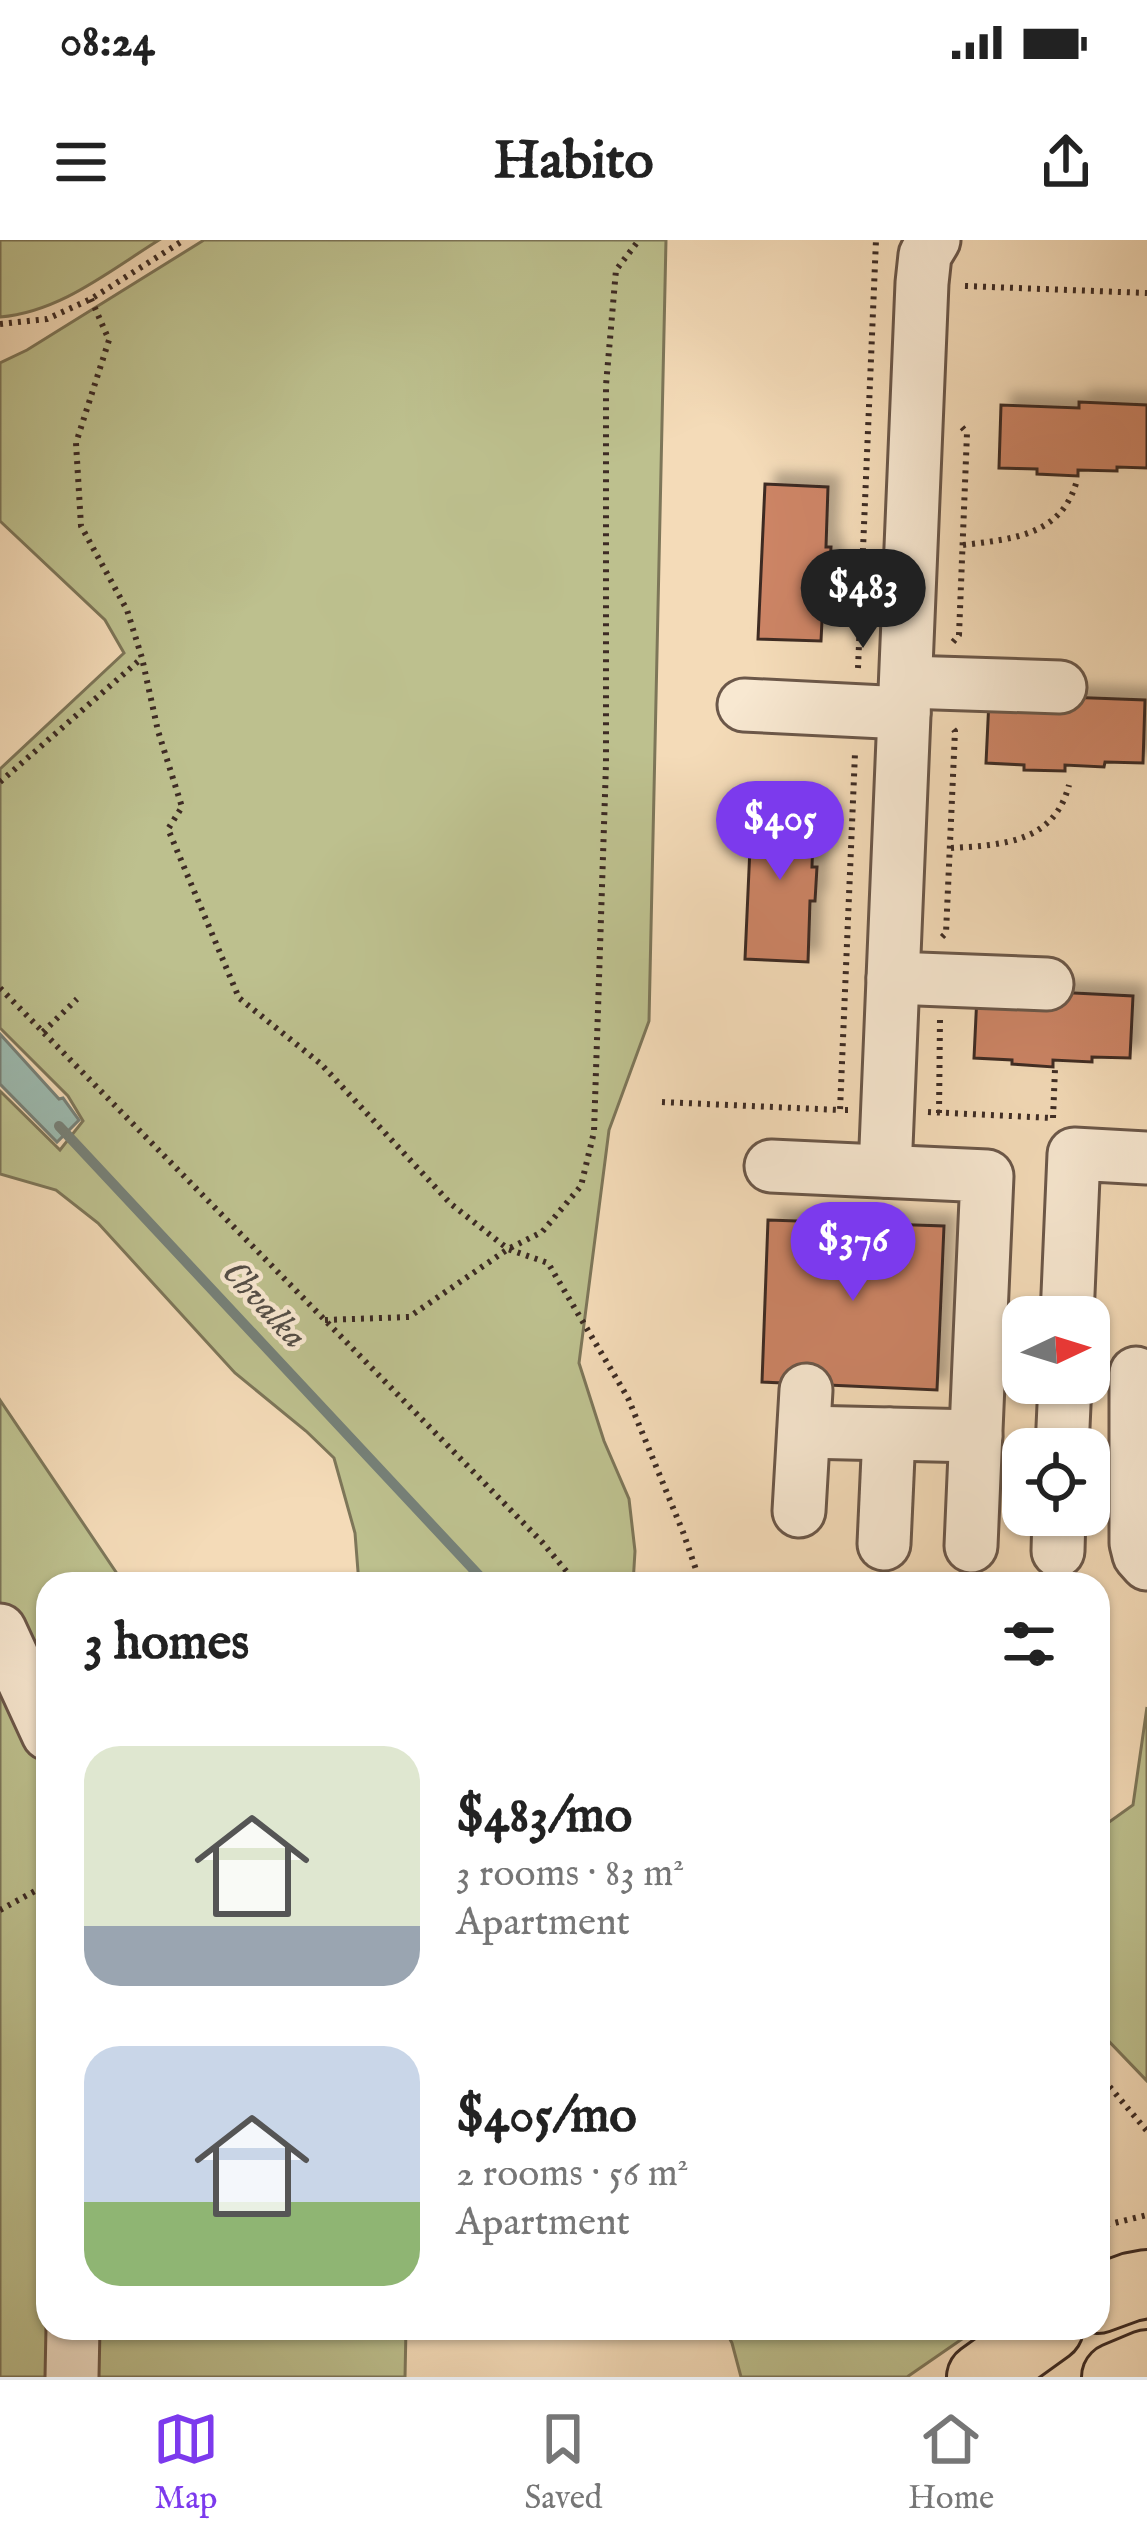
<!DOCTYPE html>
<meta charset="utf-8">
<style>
body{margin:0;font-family:"IM FELL English",serif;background:#f6f6f6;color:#222;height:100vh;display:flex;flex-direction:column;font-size:45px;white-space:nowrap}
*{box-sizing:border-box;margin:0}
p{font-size:39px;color:#767676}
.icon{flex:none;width:66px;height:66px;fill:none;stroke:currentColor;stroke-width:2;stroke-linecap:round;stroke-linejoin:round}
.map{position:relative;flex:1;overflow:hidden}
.sheet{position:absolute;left:36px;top:1332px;width:1074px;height:768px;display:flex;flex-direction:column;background:#fff;border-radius:36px;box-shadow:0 3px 9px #0004}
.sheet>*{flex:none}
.needle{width:78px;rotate:86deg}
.tools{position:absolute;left:1002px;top:1056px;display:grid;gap:24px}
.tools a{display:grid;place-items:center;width:108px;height:108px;border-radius:24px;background:#fff;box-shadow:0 3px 9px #0004;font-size:60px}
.price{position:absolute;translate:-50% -102px;padding:0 27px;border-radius:42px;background:#7c3aed;color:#fff;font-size:39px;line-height:78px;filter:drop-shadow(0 3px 6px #0008)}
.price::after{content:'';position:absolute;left:50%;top:72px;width:36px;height:27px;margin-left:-18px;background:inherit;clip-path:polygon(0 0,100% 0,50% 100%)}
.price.on{background:#222;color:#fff}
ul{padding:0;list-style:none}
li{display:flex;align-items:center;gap:36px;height:300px;padding:0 48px}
li span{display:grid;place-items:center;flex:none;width:336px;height:240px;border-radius:36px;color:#555}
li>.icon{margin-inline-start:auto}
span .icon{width:144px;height:144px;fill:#fffc;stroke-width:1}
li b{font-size:51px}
h2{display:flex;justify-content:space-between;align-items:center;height:144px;padding:0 48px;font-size:51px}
.status{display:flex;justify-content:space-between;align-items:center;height:84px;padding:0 60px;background:#fff;direction:ltr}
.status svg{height:33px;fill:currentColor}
header{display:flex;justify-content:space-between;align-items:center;height:156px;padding:0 48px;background:#fff;font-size:54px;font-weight:700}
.dock{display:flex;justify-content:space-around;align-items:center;height:168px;border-top:3px solid #e0e0e0;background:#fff;font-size:33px;color:#767676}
.dock a{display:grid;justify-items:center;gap:6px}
.dock .on{color:#7c3aed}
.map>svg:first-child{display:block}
</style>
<div class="status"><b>08:24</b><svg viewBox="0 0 49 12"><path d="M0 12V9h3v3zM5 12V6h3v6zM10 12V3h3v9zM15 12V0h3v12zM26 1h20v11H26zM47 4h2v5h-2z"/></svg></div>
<header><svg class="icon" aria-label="menu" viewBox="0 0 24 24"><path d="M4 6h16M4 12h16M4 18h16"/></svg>Habito<svg class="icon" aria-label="share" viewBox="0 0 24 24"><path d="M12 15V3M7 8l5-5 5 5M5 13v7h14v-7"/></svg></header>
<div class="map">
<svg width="1147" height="2137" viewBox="0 0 1147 2137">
<defs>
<filter id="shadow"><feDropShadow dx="11" dy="-11" stdDeviation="6" flood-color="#0004"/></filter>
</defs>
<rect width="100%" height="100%" fill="#f4dbb8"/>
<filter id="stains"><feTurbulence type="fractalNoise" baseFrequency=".00167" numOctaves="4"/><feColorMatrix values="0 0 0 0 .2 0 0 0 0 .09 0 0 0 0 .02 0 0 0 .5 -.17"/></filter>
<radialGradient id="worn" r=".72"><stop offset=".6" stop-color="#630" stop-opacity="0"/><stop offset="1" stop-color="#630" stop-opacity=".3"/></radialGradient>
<g fill="#bdc08e" stroke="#7d7659" stroke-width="3">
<path d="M0,0H159C109,31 60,72 0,77Z"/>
<polygon points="204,0 666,0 649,781 609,890 579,1123 604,1201 629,1259 635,1311 633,1344 359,1344 355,1293 334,1218 306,1191 235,1133 98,983 56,950 0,934 0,851 60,910 83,881 68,856 0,788 0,529 124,413 105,380 0,281 0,123 27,110"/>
<polygon points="0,1160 124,1344 48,1344 48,2088 406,2088 405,2137 0,2137"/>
<polygon points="1147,1467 1147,1841 1098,1790 1098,1590 1133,1565"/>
<polygon points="724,2088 978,2088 907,2137 741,2137 732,2103"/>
</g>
<polygon fill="#9cbbb1" stroke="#768179" stroke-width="3" points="0,794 59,859 63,858 79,880 57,902 0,844"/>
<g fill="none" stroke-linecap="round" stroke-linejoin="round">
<polyline stroke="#768179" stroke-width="10" points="59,886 487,1344"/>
</g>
<g fill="#cc8465" stroke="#3d2b24" stroke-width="3" filter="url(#shadow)">
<polygon points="1079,162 1147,165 1147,228 1117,227 1117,231 1078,230 1078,236 1037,234 1037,229 999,228 1001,165 1079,168"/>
<polygon points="765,244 828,247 826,307 831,307 829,341 824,341 821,401 758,399"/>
<polygon points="1066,457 1145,460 1143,523 1105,522 1104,527 1065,525 1065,531 1024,530 1024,525 986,523 989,460"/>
<polygon points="752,563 814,566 812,627 817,627 815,661 810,661 808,722 745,719"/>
<polygon points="1054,752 1133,756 1130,818 1092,817 1092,822 1053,820 1053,827 1012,824 1012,820 974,818 977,755"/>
<polygon points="768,980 944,986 937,1150 762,1142"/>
</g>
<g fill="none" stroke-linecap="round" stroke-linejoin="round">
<g stroke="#6b5749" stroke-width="57">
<g id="minor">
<polyline points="906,442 1060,447"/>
<polyline points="744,465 904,473"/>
<polyline points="893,738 1047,744"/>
<polyline points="771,926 987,936 971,1306"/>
<polyline points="885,931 922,43 925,15 934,0"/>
<polyline points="1067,1077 1074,914 1147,918"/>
<polyline points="1136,1133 1136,1303 1139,1315 1147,1324"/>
<polyline points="804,1192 976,1196"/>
<polyline points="1062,1209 1065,1143"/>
<polyline points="799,1271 806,1150"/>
<polyline points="884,1304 889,1194"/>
<polyline points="1058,1311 1059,1275"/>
<polyline points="0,1390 48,1494"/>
<polyline points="72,2137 73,2088"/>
</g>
</g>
<g stroke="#3d2b24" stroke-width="72">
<g id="major">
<polyline points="1098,2059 1131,2047 1147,2044"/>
<polyline points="981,2137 1049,2088"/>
<polyline points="1116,2137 1147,2124"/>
</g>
</g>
<g stroke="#3d2b24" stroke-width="6" stroke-dasharray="3 6" stroke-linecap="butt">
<polyline points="965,46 1147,53"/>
<polyline points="91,59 109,100 76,203 81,286 127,370 142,418 158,491 182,567 168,589 239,758 321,824 451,964 508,1009 548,1023 628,1158 683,1292 701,1344"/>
<polyline points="0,84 47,79 91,59 184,0"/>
<path d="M963,305C1012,299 1062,296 1077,240"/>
<polyline points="953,402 959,395 967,193 961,186"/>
<polyline points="858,428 876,0"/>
<polyline points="0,542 142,418"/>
<path d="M951,608C1002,605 1054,603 1069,545"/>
<polyline points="942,697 946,693 955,491 950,485"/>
<polyline points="0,748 542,1302 577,1344"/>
<polyline points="43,792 77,759"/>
<polyline points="662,862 840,870"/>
<polyline points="848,870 840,870 855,513"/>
<polyline points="928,872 1052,878"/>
<polyline points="939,873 940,779"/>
<polyline points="1053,878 1055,829"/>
<polyline points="325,1080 409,1077 508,1009 542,992 581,946 594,892 606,524 606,145 616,30 639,0"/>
<polyline points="0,1670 48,1644"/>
<polyline points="1098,1833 1147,1891"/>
<polyline points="1098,1987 1147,1975"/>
</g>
<use href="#minor" stroke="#f8e8d1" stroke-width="51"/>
<use href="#major" stroke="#f4dbb8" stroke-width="66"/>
</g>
<g text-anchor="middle" stroke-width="9" stroke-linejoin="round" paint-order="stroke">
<g font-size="36" font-style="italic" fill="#554f47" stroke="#f8e8d1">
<text transform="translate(266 1063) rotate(47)" y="13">Chvalka</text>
</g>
</g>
<rect width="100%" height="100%" filter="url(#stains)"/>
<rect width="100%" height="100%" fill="url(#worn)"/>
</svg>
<div class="tools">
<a><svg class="needle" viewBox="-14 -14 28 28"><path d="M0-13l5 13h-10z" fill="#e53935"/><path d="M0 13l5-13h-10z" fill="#767676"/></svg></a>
<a><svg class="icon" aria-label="locate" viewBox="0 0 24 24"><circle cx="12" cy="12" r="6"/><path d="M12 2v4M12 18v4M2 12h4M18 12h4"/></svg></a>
</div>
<b class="price on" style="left:863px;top:411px">$483</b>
<b class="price" style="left:780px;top:643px">$405</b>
<b class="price" style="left:853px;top:1064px">$376</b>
<section class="sheet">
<h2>3 homes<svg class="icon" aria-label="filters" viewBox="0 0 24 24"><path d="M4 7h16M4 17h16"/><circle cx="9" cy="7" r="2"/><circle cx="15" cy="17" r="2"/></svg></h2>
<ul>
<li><span style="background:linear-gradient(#dfe7d0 75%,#9aa5b1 0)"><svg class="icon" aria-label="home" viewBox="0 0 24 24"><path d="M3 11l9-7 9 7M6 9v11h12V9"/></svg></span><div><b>$483/mo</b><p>3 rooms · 83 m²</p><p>Apartment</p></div></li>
<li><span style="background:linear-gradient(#c9d6e8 65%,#8fb573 0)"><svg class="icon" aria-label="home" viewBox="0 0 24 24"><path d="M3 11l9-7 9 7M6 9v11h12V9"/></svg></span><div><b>$405/mo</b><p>2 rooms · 56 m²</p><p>Apartment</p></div></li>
</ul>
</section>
</div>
<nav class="dock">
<a class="on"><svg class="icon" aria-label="map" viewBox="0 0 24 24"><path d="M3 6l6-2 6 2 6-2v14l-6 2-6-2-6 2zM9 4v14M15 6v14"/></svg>Map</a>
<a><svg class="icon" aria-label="saved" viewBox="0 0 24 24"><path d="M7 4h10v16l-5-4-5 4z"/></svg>Saved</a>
<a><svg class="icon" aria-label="home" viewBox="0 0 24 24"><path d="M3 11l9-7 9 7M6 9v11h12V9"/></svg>Home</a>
</nav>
